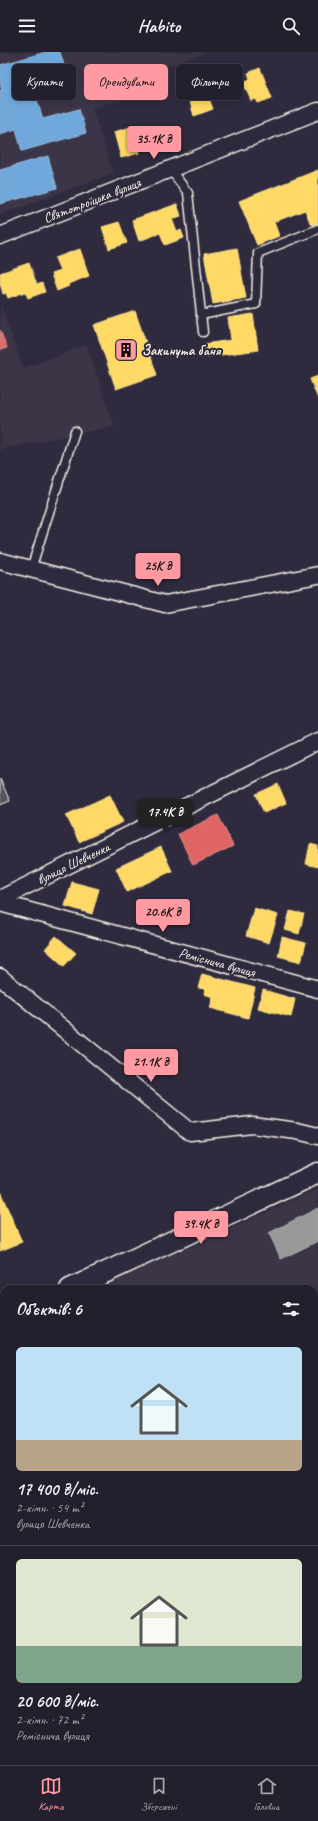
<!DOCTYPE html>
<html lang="uk">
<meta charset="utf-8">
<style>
body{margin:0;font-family:Caveat,sans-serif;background:#2f2d3a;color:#f1f3f6;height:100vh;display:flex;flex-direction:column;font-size:15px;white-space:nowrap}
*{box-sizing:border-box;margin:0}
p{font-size:13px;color:#a3a3aa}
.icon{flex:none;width:22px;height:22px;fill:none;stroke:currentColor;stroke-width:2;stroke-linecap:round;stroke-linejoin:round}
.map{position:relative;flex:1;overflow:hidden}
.panel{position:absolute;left:0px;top:1233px;width:318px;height:480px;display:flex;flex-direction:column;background:#23202e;border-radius:12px 12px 0 0;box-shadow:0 2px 6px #0003,0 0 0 1px #403e4a}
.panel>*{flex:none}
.guide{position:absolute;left:12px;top:12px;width:294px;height:36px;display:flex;gap:8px}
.price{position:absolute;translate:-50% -34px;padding:0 9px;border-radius:4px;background:#ff9aa2;color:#111;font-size:13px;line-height:26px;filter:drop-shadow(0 1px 2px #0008)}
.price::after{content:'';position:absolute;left:50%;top:24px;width:12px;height:9px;margin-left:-6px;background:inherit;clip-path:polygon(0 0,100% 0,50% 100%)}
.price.on{background:#222;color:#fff}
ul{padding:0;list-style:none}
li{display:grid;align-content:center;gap:8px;height:212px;padding:0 16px}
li+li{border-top:1px solid #403e4a}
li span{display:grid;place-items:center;height:124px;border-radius:6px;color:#555}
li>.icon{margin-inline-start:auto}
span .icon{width:72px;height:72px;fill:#fffc;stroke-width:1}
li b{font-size:17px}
h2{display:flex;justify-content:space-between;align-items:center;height:48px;padding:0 16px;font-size:17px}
.chip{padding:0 14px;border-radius:6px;background:#23202e;box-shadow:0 2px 6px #0003,0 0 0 1px #403e4a;font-size:14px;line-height:36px}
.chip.on{background:#ff9aa2;color:#111}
header{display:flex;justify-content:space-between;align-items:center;height:52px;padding:0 16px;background:#23202e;font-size:18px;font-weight:700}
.menu{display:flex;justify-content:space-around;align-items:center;height:56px;border-top:1px solid #403e4a;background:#23202e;font-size:11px;color:#a3a3aa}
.menu a{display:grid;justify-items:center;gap:2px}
.menu .on{color:#ff9aa2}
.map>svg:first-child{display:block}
</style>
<header><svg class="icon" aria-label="menu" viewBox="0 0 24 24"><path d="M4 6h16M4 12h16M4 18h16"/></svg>Habito<svg class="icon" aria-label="search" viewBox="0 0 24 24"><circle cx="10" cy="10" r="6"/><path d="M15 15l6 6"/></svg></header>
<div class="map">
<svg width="318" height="1713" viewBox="0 0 318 1713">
<rect width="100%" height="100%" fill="#2f2a3d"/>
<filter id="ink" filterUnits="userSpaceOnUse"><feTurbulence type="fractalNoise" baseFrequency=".025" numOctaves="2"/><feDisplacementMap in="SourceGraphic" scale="8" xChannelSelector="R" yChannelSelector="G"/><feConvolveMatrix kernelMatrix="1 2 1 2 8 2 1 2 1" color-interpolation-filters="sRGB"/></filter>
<g filter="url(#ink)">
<g fill="#3b3647">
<polygon points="0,0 204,0 204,1 164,15 164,35 92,56 113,121 0,163"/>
<polygon points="0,251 23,316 87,293 114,374 0,398"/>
<polygon points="318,1137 318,1517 314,1518 314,1237 96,1237"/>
<polygon points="160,1709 196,1709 187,1713 164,1713"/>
</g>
<polygon fill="#454050" stroke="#9c989c" points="318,1517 318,1570 314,1572 314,1518"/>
<g fill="#ffd966" stroke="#fce08d">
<polygon points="260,16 272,46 258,51 256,47 251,49 243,30 250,27 248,21"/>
<polygon points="203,30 213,57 194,64 189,47 198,44 194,33"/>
<polygon points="138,73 142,86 135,88 139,101 121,106 114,80"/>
<polygon points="318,118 318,171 311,173 305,158 274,170 279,184 257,193 239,149"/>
<polygon points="177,152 181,164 172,167 177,180 181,178 184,186 165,193 160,181 139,189 132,168"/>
<polygon points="119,170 127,191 109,197 102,175"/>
<polygon points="237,196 246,246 213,252 204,202"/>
<polygon points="80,197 89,224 68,232 69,234 57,239 51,222 60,219 55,206"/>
<polygon points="29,211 37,233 42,231 45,240 28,246 25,240 8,246 6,241 3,242 0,231 0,221"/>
<polygon points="135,259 157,323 116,337 94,273"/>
<polygon points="253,262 258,298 206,305 204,292 231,288 228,266"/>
<polygon points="318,324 318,347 310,327"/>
<polygon points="278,732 286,751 264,761 256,742"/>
<polygon points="110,743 123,770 79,790 66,763"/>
<polygon points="310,792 318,794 318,815 306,812"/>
<polygon points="161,795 172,819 127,840 116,816"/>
<polygon points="72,830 99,837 92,862 65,854"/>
<polygon points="254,856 278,863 269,891 246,884"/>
<polygon points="290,859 304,862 299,882 285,878"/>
<polygon points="56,884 76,901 64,914 45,897"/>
<polygon points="282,885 306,891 301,910 278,904"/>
<polygon points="202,922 255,936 248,966 210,956 213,945 204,942 205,937 198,936"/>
<polygon points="263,938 295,947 291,965 258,956"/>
<polygon points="0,1139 22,1190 0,1199"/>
<polygon points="318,1591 318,1623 314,1625 314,1592"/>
<polygon points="318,1698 318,1713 278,1713 288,1709 314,1709 314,1699"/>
</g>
<g fill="#e06666" stroke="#e6908d">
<polygon points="0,278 7,296 0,298"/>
<polygon points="218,763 233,794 193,813 178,782"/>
</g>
<g fill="#6fa8dc" stroke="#97bee0">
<polygon points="46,0 60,0 67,23 32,32 43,67 79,57 86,81 22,99 16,77 0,82 0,38 2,38 0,31 0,13"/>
<polygon points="110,19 115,39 101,43 96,23"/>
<polygon points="48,104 57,136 0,152 0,118"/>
</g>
<polygon fill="#999" stroke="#b4b3b1" points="318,1156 318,1189 281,1207 269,1181"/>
<polygon fill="#56525f" stroke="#f4f1e8" points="0,727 10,749 0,753"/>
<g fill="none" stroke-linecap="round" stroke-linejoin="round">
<g stroke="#f4f1e8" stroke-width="11">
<g id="service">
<polyline points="170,117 188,141 203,280"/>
<polyline points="201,263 256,252 258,201 318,177"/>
<polyline points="31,517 75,379"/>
</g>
</g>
<g stroke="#f4f1e8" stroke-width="19">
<g id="minor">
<polyline points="0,184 318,59"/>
<polyline points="0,509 165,552 318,523"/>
<polyline points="0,847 318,689"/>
<polyline points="0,851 318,937"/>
<polyline points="0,925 190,1080 252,1073 297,1079 318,1084"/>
<polyline points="0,1345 4,1356"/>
<polyline points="0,1526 4,1524"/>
<polyline points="314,1658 318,1656"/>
<polyline points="145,1709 146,1713"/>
<polyline points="202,1713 211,1709"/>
</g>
</g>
<g stroke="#f4f1e8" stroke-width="23">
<g id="tertiary">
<polyline points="70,1237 318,1121"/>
<polyline points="0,1270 4,1268"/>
</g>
</g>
<use href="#service" stroke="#2f2a3d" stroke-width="8"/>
<use href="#minor" stroke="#2f2a3d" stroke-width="16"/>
<use href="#tertiary" stroke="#2f2a3d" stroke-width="20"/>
</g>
</g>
<defs>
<g id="building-square" transform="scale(1.15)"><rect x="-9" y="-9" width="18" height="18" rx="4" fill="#ff9aa2" stroke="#2f2a3d"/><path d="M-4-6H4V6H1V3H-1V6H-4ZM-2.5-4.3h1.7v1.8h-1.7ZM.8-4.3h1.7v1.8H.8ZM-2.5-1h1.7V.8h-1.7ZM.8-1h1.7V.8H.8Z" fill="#111"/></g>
</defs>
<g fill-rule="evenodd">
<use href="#building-square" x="126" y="298"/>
</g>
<g text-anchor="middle" stroke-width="4" stroke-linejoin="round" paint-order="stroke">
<g font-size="14" fill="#f4f1e8" stroke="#2f2a3d">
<text transform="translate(92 148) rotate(-21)" y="5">Святотроїцька вулиця</text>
<text transform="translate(73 811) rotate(-26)" y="5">вулиця Шевченка</text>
<text transform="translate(217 910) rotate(15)" y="5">Реміснича вулиця</text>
</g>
<g font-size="14" font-weight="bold" fill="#f4f1e8" stroke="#2f2a3d" text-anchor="start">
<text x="142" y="303">Закинута баня</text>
</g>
</g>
</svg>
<b class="price" style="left:154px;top:108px">35.1K ₴</b>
<b class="price" style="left:158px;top:535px">25K ₴</b>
<b class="price on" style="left:165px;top:781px">17.4K ₴</b>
<b class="price" style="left:163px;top:881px">20.6K ₴</b>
<b class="price" style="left:151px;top:1031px">21.1K ₴</b>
<b class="price" style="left:201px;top:1193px">39.4K ₴</b>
<div class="guide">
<a class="chip">Купити</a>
<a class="chip on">Орендувати</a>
<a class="chip">Фільтри</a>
</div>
<section class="panel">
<h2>Об’єктів: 6<svg class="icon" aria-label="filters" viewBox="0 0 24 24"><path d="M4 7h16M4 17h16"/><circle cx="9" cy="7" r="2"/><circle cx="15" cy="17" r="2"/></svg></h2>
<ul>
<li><span style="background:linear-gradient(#bfe0f5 75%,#b9a48a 0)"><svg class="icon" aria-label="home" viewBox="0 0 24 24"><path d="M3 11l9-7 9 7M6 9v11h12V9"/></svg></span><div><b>17 400 ₴/міс.</b><p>2-кімн. · 54 m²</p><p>вулиця Шевченка</p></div></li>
<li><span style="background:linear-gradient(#dfe7d0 70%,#7fa58c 0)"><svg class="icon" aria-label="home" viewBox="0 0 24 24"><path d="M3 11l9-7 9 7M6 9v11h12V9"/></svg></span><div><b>20 600 ₴/міс.</b><p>2-кімн. · 72 m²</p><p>Реміснича вулиця</p></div></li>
</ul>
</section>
</div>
<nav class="menu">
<a class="on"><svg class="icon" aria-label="map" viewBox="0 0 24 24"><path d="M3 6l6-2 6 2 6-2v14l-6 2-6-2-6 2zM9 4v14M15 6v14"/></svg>Карта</a>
<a><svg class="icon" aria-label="saved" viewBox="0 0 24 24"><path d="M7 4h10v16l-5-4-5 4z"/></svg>Збережені</a>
<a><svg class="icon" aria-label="home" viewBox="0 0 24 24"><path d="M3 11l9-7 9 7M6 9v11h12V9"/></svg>Головна</a>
</nav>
